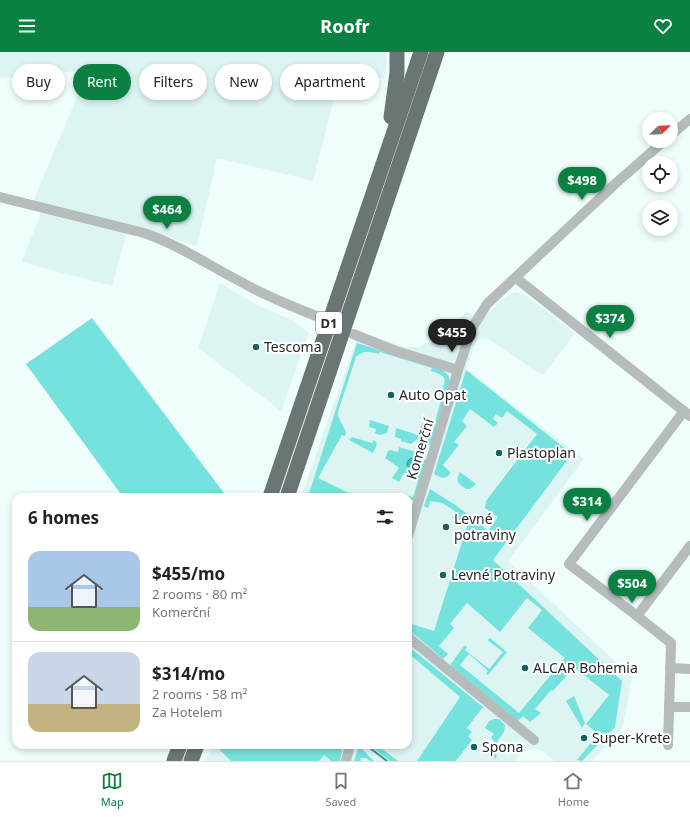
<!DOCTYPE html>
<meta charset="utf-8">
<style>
body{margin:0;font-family:"Noto Sans",sans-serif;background:#f6f6f6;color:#222;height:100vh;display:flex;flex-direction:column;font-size:15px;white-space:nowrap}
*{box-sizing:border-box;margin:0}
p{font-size:13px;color:#767676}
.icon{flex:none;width:22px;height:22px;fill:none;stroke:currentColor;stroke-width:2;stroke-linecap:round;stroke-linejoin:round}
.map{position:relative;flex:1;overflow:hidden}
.panel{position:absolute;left:12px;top:441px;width:400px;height:256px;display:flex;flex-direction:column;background:#fff;border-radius:12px;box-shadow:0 2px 6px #0003}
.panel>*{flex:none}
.banner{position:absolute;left:12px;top:12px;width:400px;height:36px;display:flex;gap:8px}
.needle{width:26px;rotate:67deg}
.buttons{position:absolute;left:642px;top:60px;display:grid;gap:8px}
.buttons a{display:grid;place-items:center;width:36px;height:36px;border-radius:50%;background:#fff;box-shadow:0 2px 6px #0003;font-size:20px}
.price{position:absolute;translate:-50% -34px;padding:0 9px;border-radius:14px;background:#0b8043;color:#fff;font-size:13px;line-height:26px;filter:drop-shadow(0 1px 2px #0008)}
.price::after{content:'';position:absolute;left:50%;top:24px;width:12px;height:9px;margin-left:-6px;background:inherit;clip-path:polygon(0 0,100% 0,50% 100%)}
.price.on{background:#222;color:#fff}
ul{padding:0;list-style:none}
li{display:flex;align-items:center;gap:12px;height:100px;padding:0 16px}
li+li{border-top:1px solid #e0e0e0}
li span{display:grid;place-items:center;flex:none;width:112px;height:80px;border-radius:12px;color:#555}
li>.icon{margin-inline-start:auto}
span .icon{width:48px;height:48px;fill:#fffc;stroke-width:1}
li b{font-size:17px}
h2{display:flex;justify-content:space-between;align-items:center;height:48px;padding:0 16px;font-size:17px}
.pill{padding:0 14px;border-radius:18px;background:#fff;box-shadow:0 2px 6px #0003;font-size:14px;line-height:36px}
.pill.on{background:#0b8043;color:#fff}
header{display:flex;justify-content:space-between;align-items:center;height:52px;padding:0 16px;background:#0b8043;color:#fff;font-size:18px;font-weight:700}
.tabs{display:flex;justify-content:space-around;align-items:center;height:56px;border-top:1px solid #e0e0e0;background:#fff;font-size:11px;color:#767676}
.tabs a{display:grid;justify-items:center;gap:2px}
.tabs .on{color:#0b8043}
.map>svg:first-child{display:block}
</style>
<header><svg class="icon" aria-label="menu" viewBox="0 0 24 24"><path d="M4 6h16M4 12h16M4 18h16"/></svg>Roofr<svg class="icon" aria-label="heart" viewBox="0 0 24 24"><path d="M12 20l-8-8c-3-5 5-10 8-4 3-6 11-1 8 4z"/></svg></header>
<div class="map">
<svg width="690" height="709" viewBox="0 0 690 709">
<rect width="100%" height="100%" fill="#effefc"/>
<g fill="#dcf5f3">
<polygon points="0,0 385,0 387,11 384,27 342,16 313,129 217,106 197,194 157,182 128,175 112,234 21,210 39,167 42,154 33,150 88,18 0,26"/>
<polygon points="220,231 257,253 292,268 309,281 281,359 198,296"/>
<polygon points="515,240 525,243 575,281 544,322 538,321 489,287 481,286 477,289 466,317 584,407 508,509 632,625 623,675 592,709 555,709 542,699 536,697 522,700 515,709 206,709 212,693 408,693 408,445 301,445 359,280 405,295 420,295 431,289 467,260 483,266 504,246"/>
</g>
<g fill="#76e2dd">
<polygon points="92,266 227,445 123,445 26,312"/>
<path d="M357,291L443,318C453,327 450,331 446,342C436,334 457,326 431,319L432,316L380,300L378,302C369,299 363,298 356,305L338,360V364L346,380L345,384L342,383L318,426L357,445H308Z"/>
<polygon points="466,318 572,402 493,508 622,629 615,675 582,709 577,708 598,682 586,672 609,643 574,615 553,639 551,638 535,657 541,661 530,670 523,664 518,669 450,613 465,593 467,595 465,598 489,617 503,600 487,588 490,586 507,600 488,623 486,622 488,619 469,602 460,613 519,661 565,606 528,576 542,558 527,546 500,580 467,551 450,572 454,576 439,594 448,602 443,607 408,577 408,571 434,579 468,471 452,466 455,459 442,451 430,449 428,456 424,454 430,437 457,454 488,479 498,465 485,456 486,449 537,382 507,359 502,366 496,362 493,367 498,371 494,375 470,357 462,369 467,374 454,390 459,393 443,413 451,421 447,425 442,426 434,422"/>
<polygon points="441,348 444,348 431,392 424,395 416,394 432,381"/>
<polygon points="370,368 389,374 387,381 379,383 375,381 376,377 369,375"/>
<polygon points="422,371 428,373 428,379 411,392 401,389 401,387 395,385 396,376 418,383"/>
<polygon points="352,385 372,391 374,388 376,390 377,392 373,401 349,388"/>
<polygon points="399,395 419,401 426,409 414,449 408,445 409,444 413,445 418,429 404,421 399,430 392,426 399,416 398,415 385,406 388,399 391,398 398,400"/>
<path d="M460,420L476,432L470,437H466C458,432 455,429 460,420Z"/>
<polygon points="408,594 483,655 467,676 472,680 468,684 472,688 456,709 417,709 460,645 408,601"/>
<polygon points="574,644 585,671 582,676 566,649"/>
<polygon points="494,667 499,667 505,673 504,680 498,688 496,707 488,701 496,691 491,686 494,682 485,676 489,669"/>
<polygon points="220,693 343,693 340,709 331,709 324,703 319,709 231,709 219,697"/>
<polygon points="369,693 377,693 398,709 390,709"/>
<polygon points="359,694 374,709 370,709 366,706 360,706 361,709 354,709"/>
</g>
<circle fill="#39c4bf" stroke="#339692" cx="413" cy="412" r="6"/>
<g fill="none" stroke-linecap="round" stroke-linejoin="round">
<polyline stroke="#339692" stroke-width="2" points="366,693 387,709"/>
<g stroke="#b6bcbc" stroke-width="10">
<polyline points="671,83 690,67"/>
<path d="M0,145L144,181C179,193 210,214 243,231C266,244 291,254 316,264"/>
<polyline points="516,226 690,364"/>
<polyline points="353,282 396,299 458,318 472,276 487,252 615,132 664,89"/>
<polyline points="408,484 458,318"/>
<polyline points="637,564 569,512 684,359"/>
<polyline points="408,585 534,688"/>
<polyline points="670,616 690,617"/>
<polyline points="669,655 690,655"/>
<polyline points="668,693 671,591 637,564 690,494"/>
<polyline points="346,709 350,693"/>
</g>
<g stroke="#697675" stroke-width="15">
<polyline points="391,65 397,21 397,0"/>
<polyline points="270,445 421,0"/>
<polyline points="287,445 437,0"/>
<polyline points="174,709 180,693"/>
<polyline points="191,709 197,693"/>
</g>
</g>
<g fill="#146360" stroke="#fff" stroke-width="1.5">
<circle cx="256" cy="295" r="4"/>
<circle cx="391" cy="343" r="4"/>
<circle cx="499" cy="401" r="4"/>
<circle cx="446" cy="475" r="4"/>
<circle cx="443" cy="523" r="4"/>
<circle cx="525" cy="616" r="4"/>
<circle cx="584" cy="686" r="4"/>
<circle cx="474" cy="695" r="4"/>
</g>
<g text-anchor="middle" stroke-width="4" stroke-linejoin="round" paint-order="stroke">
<rect fill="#fff" stroke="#666a69" stroke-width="1" x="316" y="260" width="26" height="22" rx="3"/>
<g font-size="13" font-weight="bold" fill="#242a29">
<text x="329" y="276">D1</text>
</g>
<g font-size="14" fill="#242a29" stroke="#fff" text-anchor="start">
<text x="264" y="300">Tescoma</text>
<text x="399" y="348">Auto Opat</text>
<text x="507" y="406">Plastoplan</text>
<text x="454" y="472">Levné<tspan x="454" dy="16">potraviny</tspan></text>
<text x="451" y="528">Levné Potraviny</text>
<text x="533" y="621">ALCAR Bohemia</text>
<text x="592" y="691">Super-Krete</text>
<text x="482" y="700">Spona</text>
</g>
<g font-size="14" fill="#242a29" stroke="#fff">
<text transform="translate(420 397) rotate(-73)" y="5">Komerční</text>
</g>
</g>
</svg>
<div class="buttons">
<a><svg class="needle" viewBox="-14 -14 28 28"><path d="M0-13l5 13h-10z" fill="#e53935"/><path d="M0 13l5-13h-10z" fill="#767676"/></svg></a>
<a><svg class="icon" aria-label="locate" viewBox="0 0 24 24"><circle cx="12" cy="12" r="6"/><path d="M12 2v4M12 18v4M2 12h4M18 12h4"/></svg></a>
<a><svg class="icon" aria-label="layers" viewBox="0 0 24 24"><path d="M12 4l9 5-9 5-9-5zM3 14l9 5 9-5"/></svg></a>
</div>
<b class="price" style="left:582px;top:149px">$498</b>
<b class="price" style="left:167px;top:178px">$464</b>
<b class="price" style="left:610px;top:287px">$374</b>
<b class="price on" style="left:452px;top:301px">$455</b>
<b class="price" style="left:587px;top:470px">$314</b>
<b class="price" style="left:632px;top:552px">$504</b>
<div class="banner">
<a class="pill">Buy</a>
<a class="pill on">Rent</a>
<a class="pill">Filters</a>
<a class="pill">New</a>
<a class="pill">Apartment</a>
</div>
<section class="panel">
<h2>6 homes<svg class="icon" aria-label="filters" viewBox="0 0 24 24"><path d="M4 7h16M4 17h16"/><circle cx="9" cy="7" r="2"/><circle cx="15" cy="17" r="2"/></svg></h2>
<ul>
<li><span style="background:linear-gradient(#a9c7e8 70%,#8fb573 0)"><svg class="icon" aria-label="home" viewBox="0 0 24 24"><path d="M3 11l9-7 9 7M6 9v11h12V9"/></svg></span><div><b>$455/mo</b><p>2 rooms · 80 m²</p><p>Komerční</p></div></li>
<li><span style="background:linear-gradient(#c9d6e8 65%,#c2b280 0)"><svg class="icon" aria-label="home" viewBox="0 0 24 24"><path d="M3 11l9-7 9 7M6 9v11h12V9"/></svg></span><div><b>$314/mo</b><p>2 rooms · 58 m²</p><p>Za Hotelem</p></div></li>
</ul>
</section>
</div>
<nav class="tabs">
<a class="on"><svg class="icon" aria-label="map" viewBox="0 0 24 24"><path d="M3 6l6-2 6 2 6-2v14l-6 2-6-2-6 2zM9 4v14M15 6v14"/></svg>Map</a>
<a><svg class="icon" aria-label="saved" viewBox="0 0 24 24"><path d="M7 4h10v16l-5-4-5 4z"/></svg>Saved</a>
<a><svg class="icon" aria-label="home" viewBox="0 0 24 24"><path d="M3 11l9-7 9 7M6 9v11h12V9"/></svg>Home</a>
</nav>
